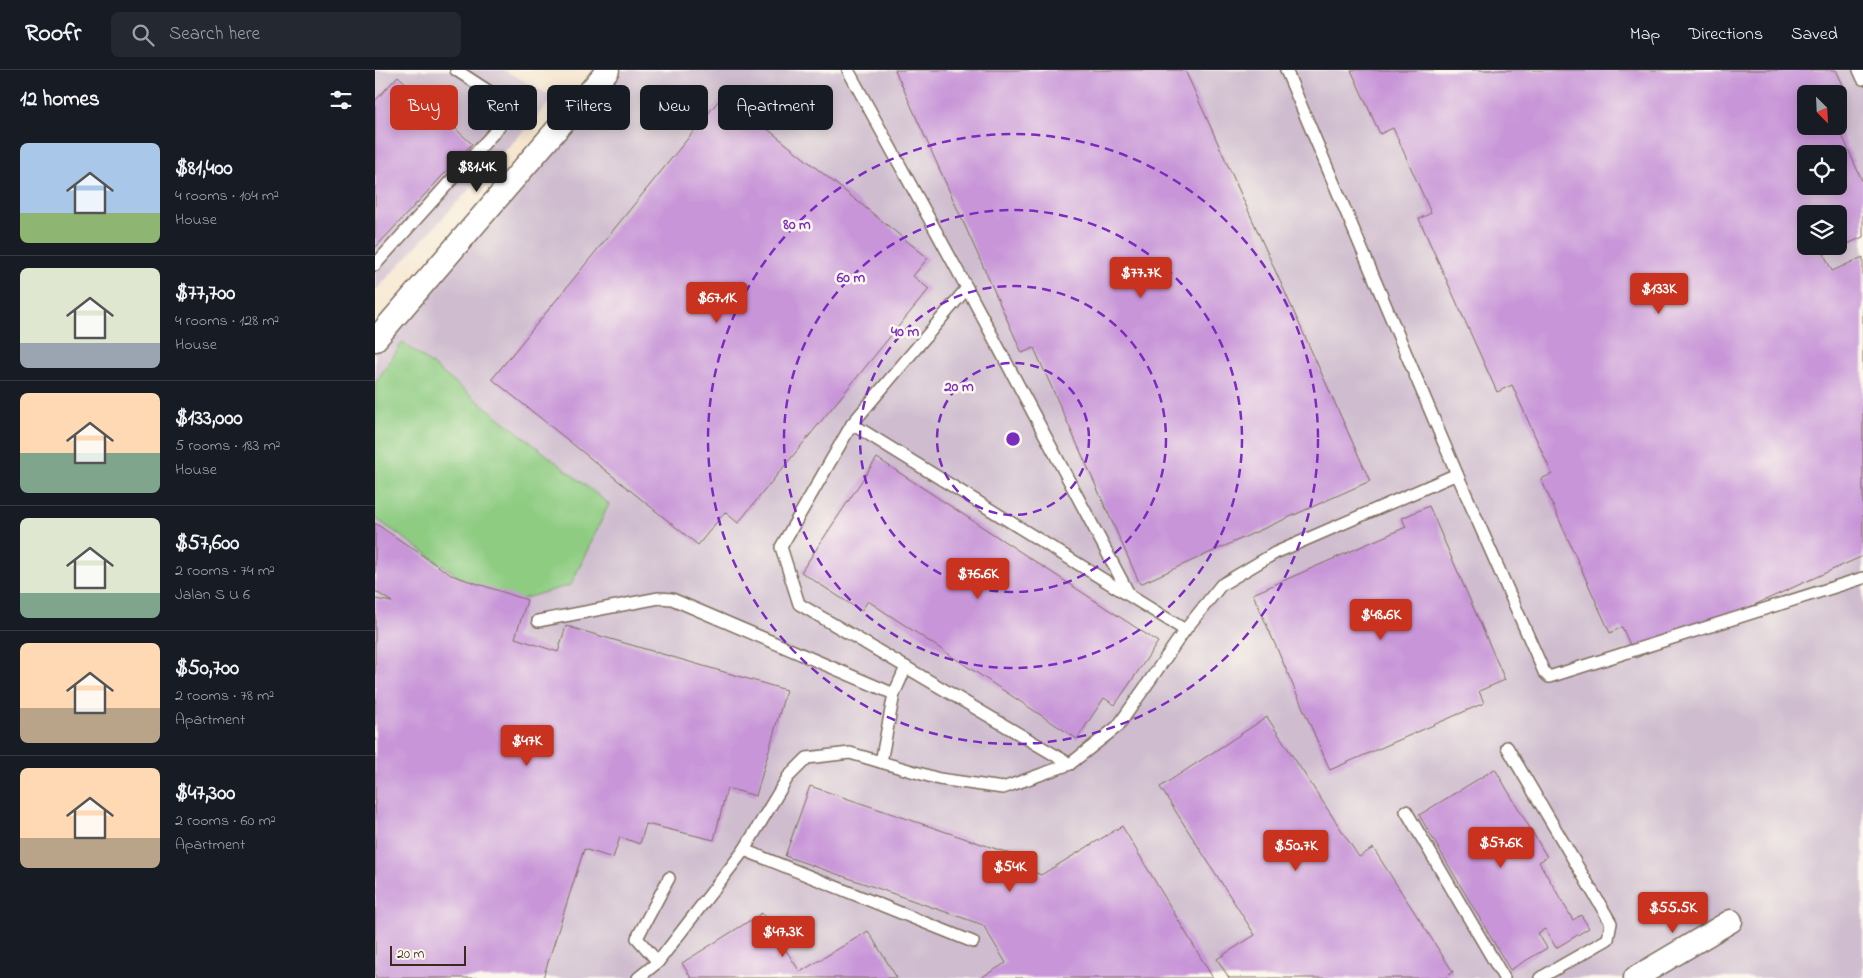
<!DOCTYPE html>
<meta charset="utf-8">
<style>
body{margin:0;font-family:"Indie Flower",sans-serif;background:#242831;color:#f1f3f6;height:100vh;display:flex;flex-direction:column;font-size:19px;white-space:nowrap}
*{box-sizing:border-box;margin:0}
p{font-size:16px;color:#9ea1a6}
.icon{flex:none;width:28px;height:28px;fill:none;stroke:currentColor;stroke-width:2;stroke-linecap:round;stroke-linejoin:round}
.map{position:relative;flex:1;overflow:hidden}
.drawer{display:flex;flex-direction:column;background:#171b24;width:375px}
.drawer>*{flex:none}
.top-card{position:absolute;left:15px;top:15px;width:475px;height:45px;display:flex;gap:10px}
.needle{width:32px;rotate:156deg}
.tools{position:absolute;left:1422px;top:15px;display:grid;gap:10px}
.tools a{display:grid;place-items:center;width:50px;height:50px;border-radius:8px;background:#171b24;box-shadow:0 2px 12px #0003;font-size:25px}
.scale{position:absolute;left:15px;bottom:12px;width:76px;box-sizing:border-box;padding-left:5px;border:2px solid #3b2a1e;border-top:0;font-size:14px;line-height:18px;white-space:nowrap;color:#3b2a1e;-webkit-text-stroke:4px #fbf7ec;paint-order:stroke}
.price{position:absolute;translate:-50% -42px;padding:0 11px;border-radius:5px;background:#c8321e;color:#fff;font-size:16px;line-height:32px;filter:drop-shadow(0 1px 2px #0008)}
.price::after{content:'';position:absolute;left:50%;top:30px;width:15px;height:11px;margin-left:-8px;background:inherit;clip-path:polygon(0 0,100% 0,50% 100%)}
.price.current{background:#222;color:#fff}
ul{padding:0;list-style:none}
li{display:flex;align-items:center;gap:15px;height:125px;padding:0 20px}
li+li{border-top:1px solid #363941}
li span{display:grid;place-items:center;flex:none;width:140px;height:100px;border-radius:8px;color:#555}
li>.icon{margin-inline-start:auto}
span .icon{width:60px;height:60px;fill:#fffc;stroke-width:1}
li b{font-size:21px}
h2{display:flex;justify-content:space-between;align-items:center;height:60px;padding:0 20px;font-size:21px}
.pill{padding:0 18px;border-radius:8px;background:#171b24;box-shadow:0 2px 12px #0003;font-size:18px;line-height:45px}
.pill.current{background:#c8321e;color:#fff}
header{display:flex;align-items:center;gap:30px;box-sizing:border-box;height:70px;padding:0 25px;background:#171b24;border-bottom:1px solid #363941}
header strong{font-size:24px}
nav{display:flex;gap:28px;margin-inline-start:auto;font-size:18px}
.search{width:350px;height:45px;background:#242831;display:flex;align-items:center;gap:12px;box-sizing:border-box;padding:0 18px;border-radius:8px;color:#9ea1a6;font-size:19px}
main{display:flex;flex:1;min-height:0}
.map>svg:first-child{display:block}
</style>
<header>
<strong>Roofr</strong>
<div class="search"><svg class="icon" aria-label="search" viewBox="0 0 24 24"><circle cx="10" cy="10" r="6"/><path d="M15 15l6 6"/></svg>Search here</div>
<nav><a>Map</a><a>Directions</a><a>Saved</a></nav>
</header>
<main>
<section class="drawer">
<h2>12 homes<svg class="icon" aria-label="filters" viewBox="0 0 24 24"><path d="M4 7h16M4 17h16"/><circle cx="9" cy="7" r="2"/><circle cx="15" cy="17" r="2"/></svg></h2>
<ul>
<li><span style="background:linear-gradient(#a9c7e8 70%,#8fb573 0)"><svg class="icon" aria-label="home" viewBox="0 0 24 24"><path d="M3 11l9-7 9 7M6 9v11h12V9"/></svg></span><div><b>$81,400</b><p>4 rooms · 104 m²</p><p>House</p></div></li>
<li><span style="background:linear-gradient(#dfe7d0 75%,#9aa5b1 0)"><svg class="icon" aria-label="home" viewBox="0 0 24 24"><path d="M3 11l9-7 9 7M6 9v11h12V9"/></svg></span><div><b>$77,700</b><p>4 rooms · 128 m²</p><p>House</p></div></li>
<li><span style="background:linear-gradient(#ffd9b3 60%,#7fa58c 0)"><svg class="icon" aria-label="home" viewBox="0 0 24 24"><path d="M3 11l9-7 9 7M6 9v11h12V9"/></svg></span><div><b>$133,000</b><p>5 rooms · 183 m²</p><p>House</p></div></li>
<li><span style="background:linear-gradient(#dfe7d0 75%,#7fa58c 0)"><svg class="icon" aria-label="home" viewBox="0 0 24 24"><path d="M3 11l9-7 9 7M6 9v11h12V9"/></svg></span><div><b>$57,600</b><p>2 rooms · 74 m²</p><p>Jalan S U 6</p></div></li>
<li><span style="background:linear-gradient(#ffd9b3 65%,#b9a48a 0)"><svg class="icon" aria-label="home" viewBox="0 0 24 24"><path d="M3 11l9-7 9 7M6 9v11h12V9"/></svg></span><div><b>$50,700</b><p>2 rooms · 78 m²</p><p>Apartment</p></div></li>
<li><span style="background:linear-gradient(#ffd9b3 70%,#b9a48a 0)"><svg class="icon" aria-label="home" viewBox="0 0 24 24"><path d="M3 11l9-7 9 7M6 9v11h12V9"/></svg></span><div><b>$47,300</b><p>2 rooms · 60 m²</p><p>Apartment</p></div></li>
</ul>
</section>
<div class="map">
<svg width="1488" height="908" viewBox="0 0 1488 908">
<rect width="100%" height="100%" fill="#fbf7ec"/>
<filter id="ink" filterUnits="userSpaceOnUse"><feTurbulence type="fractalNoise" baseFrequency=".02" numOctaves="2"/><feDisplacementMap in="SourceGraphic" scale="10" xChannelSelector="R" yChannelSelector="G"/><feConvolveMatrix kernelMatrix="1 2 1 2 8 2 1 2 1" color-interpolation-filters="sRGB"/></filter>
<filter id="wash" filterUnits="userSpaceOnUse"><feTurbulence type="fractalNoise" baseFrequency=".0096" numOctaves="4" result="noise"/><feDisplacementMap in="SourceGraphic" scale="20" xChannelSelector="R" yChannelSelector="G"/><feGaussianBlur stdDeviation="1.12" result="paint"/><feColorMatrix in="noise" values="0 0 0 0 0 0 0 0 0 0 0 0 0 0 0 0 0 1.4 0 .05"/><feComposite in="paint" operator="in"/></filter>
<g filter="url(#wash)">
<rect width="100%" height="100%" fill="#f6e6cf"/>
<g fill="#cfbdcf" fill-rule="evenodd">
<polygon points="0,0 129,0 179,28 0,221"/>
<path d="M246,0H1488V908H0V278ZM1431,24H1464V56H1431ZM1431,84H1464V116H1431ZM1431,144H1464V176H1431Z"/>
</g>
<polygon fill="#8ecc82" stroke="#647b50" points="28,272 234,434 196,515 125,535 0,448 0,313"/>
<g id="blocks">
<g fill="#c895d8" fill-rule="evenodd">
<polygon points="520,0 810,0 995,411 765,514 659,278 647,283"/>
<path d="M976,0H1461L1471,21L1465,24H1431V56H1463L1488,113V167L1449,184L1457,201L1488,187V486L1261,588L1247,557L1235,563L1166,409L1177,404L1137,315L1122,322L1044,149L1056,143L1018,58L1005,64ZM1431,84H1464V116H1431ZM1431,144H1464V176H1431Z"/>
<polygon points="23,6 97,74 0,178 0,31"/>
<polygon points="349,24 553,188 538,206 554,219 363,453 350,442 323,475 117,309"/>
<polygon points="502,388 783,572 740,635 729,628 702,669 493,531 486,541 426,502"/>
<polygon points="1054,436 1130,610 1104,621 1109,633 955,700 878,524 1031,457 1027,448"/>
<polygon points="0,453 76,505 152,530 140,568 183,582 191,556 411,620 381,726 352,718 339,770 271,754 265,774 245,767 238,788 209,779 168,908 0,908 0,529 17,532 0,521"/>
<polygon points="892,647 984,787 998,778 1078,902 1070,908 854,908 842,889 880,865 785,717"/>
<polygon points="1120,699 1172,787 1164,792 1198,850 1206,845 1214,858 1181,878 1170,859 1163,863 1172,878 1135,900 1044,745"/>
<polygon points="435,716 651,789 648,797 666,805 747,756 838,908 605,908 631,893 608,855 410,786"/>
<polygon points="387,843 425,902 493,861 522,908 316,908 307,893"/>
</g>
</g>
</g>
<g filter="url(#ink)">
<use href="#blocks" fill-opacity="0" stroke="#7c6c5c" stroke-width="1"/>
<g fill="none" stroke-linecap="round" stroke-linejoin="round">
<g stroke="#7c6c5c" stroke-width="14">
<g id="lane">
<polyline points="473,0 592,218 477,354 406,477 424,534 695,694"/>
<polyline points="911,0 1082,404"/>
<polyline points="1484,0 1488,9"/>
<polyline points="0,195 124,57 115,22 81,0"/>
<polyline points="592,218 754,524"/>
<polyline points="477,354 810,560"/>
<polyline points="163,551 284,528 297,529 519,624 506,692"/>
<polyline points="519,624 531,597"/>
<polyline points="1132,677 1236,853 1233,869 1165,908"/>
<polyline points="1031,741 1129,908"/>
<polyline points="369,780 598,872"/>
<polyline points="283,892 262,868 294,808"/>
<polyline points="263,908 283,892 369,780 413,707 432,688 475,683 564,709 628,718 695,694 743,656 810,560 846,515 900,483 1082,404 1169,602 1174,607 1488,508"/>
</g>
</g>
<g stroke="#7c6c5c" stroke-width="25">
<g id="street">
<polyline points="0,270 233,0"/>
<polyline points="1260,908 1356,851"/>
</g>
</g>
<use href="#lane" stroke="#fff" stroke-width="11"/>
<use href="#street" stroke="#fff" stroke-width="22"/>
</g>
</g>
<g fill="none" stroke="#7b2cbf" stroke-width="2.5" stroke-dasharray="9 6">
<circle cx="638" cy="369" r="76"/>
<circle cx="638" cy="369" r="153"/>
<circle cx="638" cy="369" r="229"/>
<circle cx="638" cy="369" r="305"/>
</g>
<circle cx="638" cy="369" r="8" fill="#7b2cbf" stroke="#fbf7ec" stroke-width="2.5"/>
<g font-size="15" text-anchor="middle" font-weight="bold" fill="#7b2cbf" stroke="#fbf7ec" stroke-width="5" stroke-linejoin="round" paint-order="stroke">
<text x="422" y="159">80 m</text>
<text x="476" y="212">60 m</text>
<text x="530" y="266">40 m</text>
<text x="584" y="321">20 m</text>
</g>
</svg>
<div class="tools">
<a><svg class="needle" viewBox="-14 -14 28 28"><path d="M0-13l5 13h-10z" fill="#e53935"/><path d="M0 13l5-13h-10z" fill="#9ea1a6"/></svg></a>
<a><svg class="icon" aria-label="locate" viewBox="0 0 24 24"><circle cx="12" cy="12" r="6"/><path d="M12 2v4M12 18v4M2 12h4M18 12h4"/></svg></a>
<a><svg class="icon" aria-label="layers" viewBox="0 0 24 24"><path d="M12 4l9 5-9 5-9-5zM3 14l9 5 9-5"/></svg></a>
</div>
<div class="scale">20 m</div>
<b class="price current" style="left:102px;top:123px">$81.4K</b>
<b class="price" style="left:766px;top:229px">$77.7K</b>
<b class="price" style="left:1284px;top:245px">$133K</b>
<b class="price" style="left:342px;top:254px">$67.1K</b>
<b class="price" style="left:603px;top:530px">$76.6K</b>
<b class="price" style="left:1006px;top:571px">$48.6K</b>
<b class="price" style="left:152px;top:697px">$47K</b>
<b class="price" style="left:1126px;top:799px">$57.6K</b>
<b class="price" style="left:921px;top:802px">$50.7K</b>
<b class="price" style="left:635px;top:823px">$54K</b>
<b class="price" style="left:1298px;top:864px">$55.5K</b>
<b class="price" style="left:408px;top:888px">$47.3K</b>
<div class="top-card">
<a class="pill current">Buy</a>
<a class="pill">Rent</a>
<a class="pill">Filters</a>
<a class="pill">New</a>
<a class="pill">Apartment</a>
</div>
</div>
</main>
